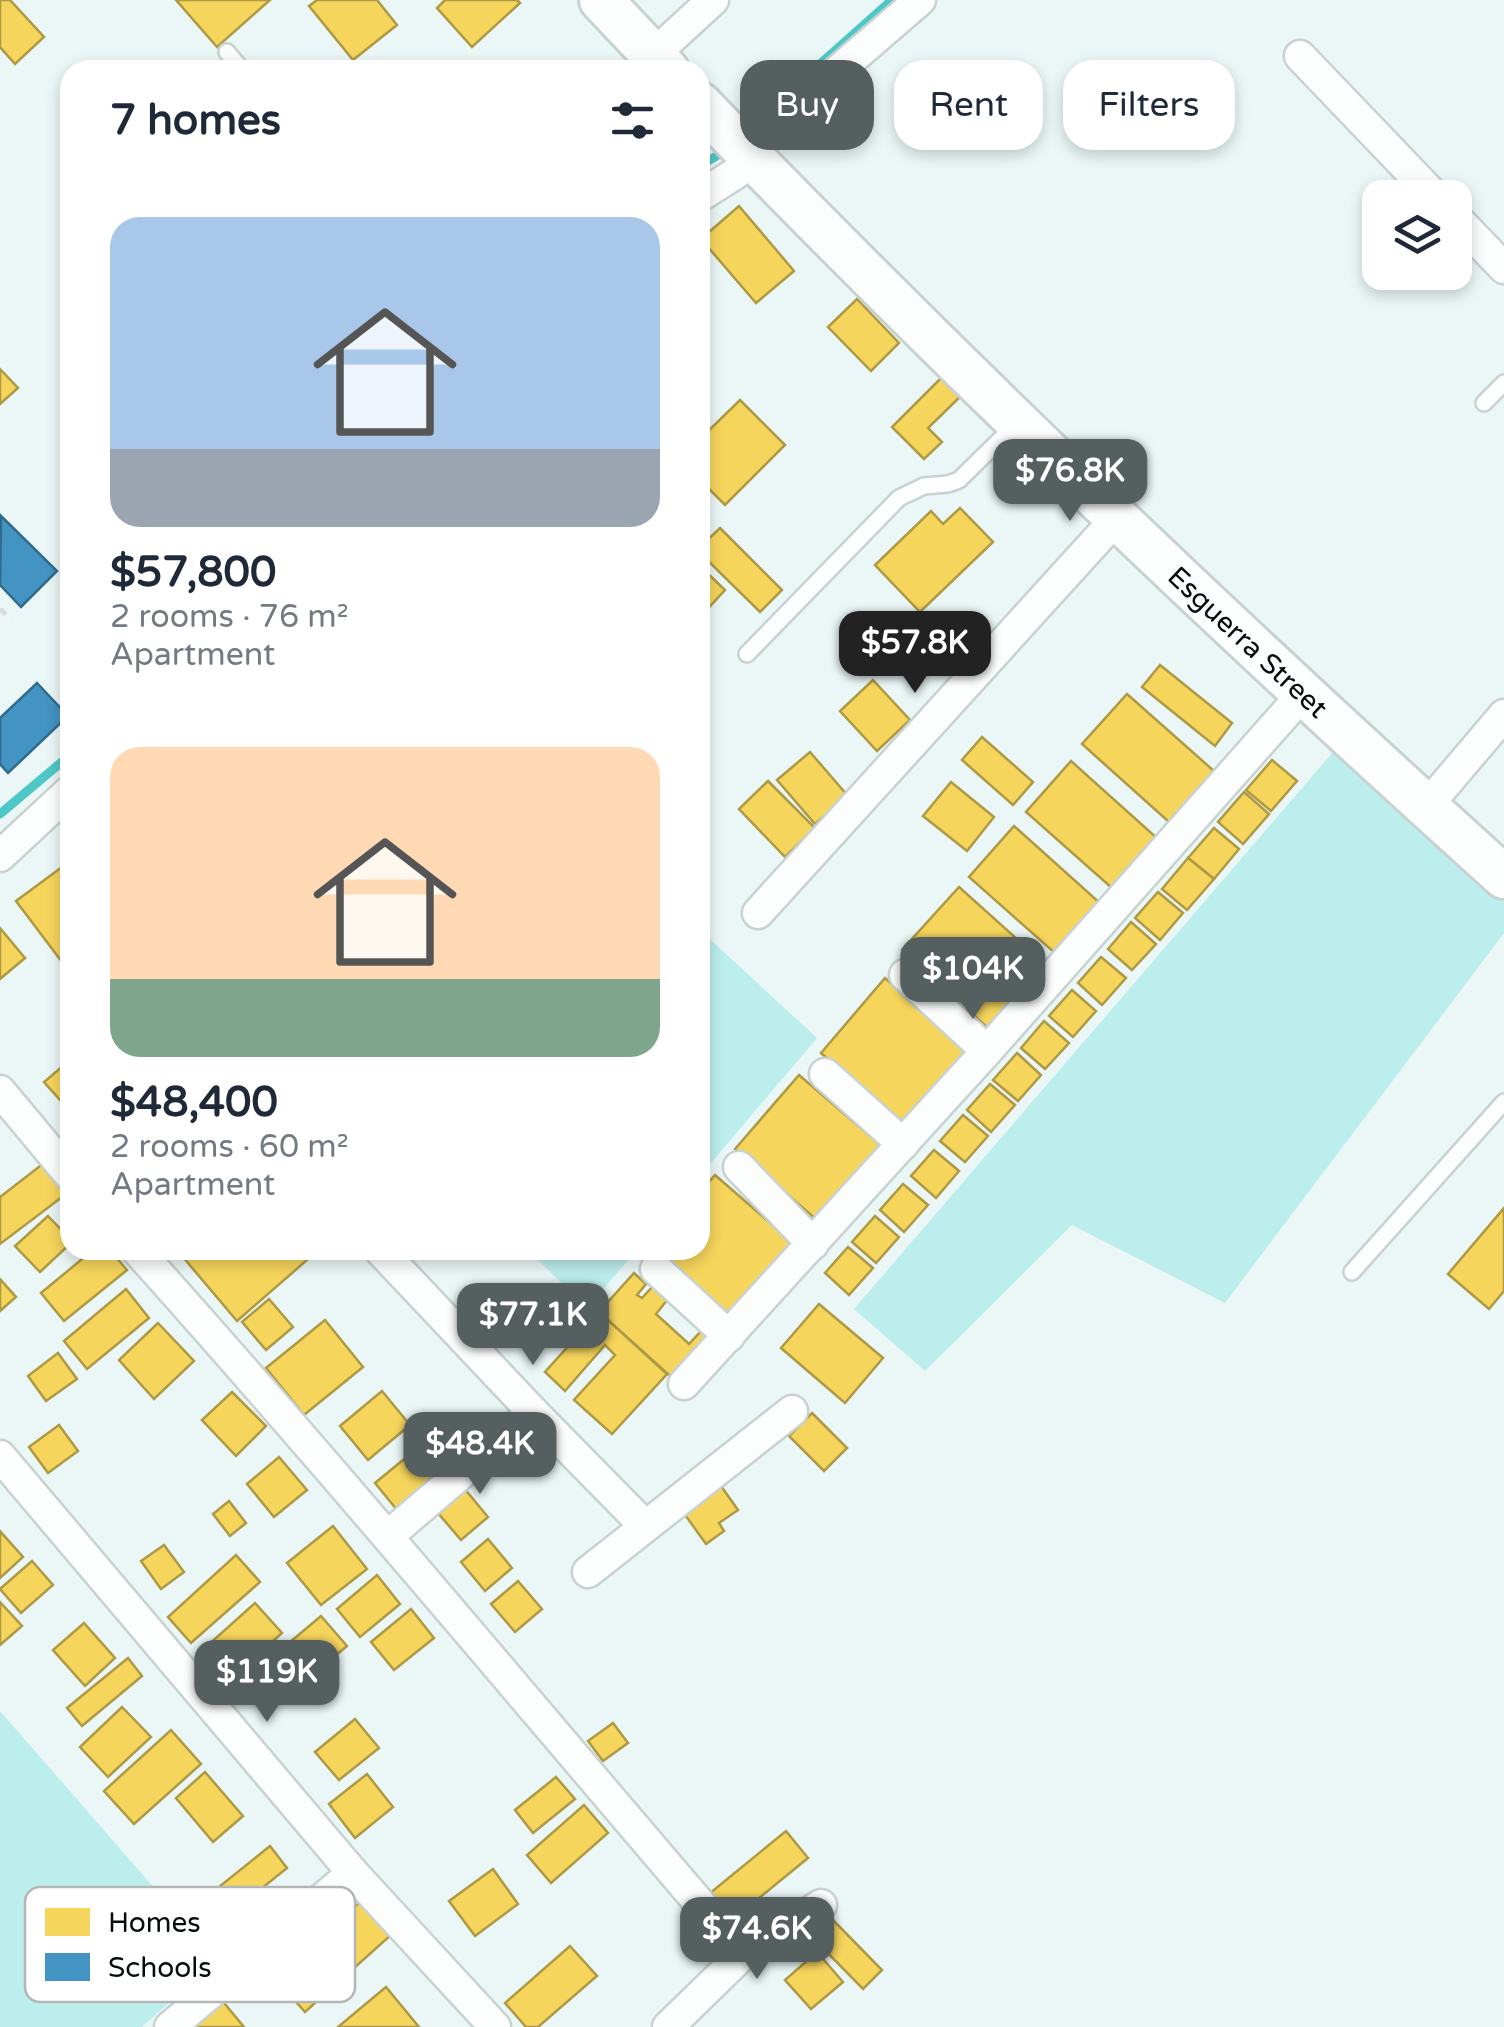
<!DOCTYPE html>
<meta charset="utf-8">
<style>
body{margin:0;font-family:"Varela Round",sans-serif;background:#f6f6f7;color:#1f2937;height:100vh;display:flex;flex-direction:column;font-size:38px;white-space:nowrap}
*{box-sizing:border-box;margin:0}
p{font-size:32px;color:#747a83}
.icon{flex:none;width:55px;height:55px;fill:none;stroke:currentColor;stroke-width:2;stroke-linecap:round;stroke-linejoin:round}
.map{position:relative;flex:1;overflow:hidden}
.side{position:absolute;left:60px;top:60px;width:650px;height:1200px;display:flex;flex-direction:column;background:#fff;border-radius:30px;box-shadow:0 5px 15px #0003}
.side>*{flex:none}
.banner{position:absolute;left:740px;top:60px;width:612px;height:90px;display:flex;gap:20px}
.fabs{position:absolute;left:1362px;top:180px;display:grid;gap:20px}
.fabs a{display:grid;place-items:center;width:110px;height:110px;border-radius:20px;background:#fff;box-shadow:0 5px 15px #0003;font-size:50px}
.price{position:absolute;translate:-50% -85px;padding:0 22px;border-radius:20px;background:#565f5f;color:#fff;font-size:32px;line-height:65px;filter:drop-shadow(0 2px 5px #0008)}
.price::after{content:'';position:absolute;left:50%;top:60px;width:30px;height:22px;margin-left:-15px;background:inherit;clip-path:polygon(0 0,100% 0,50% 100%)}
.price.current{background:#222;color:#fff}
ul{padding:0;list-style:none}
li{display:grid;align-content:center;gap:20px;height:530px;padding:0 50px}
li span{display:grid;place-items:center;height:310px;border-radius:30px;color:#555}
li>.icon{margin-inline-start:auto}
span .icon{width:180px;height:180px;fill:#fffc;stroke-width:1}
li b{font-size:42px}
h2{display:flex;justify-content:space-between;align-items:center;height:120px;padding:0 50px;font-size:42px}
.pill{padding:0 35px;border-radius:30px;background:#fff;box-shadow:0 5px 15px #0003;font-size:35px;line-height:90px}
.pill.current{background:#565f5f;color:#fff}
.map>svg:first-child{display:block}
</style>
<div class="map">
<svg width="1504" height="2027" viewBox="0 0 1504 2027">
<rect width="100%" height="100%" fill="#eaf7f6"/>
<g fill="#bceeed">
<polygon points="1333,752 1504,899 1504,933 1225,1303 1072,1225 925,1371 854,1309"/>
<polygon points="700,930 817,1038 700,1176"/>
<polygon points="528,1250 637,1250 587,1308"/>
<polygon points="0,1711 217,1960 142,2027 0,2027"/>
</g>
<g fill="#f6d55c" stroke="#ae9944" stroke-width="2.5">
<polygon points="0,0 10,0 44,37 15,64 0,47"/>
<polygon points="176,0 270,0 217,47"/>
<polygon points="317,0 377,0 397,25 353,60 309,6"/>
<polygon points="445,0 517,0 520,3 472,47 437,8"/>
<polygon points="739,206 794,271 756,303 701,239"/>
<polygon points="857,299 899,343 871,371 828,327"/>
<polygon points="0,369 18,388 0,404"/>
<polygon points="947,372 966,391 928,428 942,442 924,459 892,427"/>
<polygon points="740,400 785,445 725,505 700,480 700,439"/>
<polygon points="960,508 993,542 920,612 875,565 931,511 943,524"/>
<polygon points="720,528 782,590 760,612 700,553 700,547"/>
<polygon points="700,566 725,590 701,616 700,615"/>
<polygon points="1160,665 1232,723 1215,746 1142,687"/>
<polygon points="873,680 910,720 877,751 840,711"/>
<polygon points="1127,694 1214,771 1169,822 1082,744"/>
<polygon points="982,737 1033,782 1013,805 962,760"/>
<polygon points="810,752 848,796 815,824 777,780"/>
<polygon points="1272,760 1297,781 1271,811 1246,790"/>
<polygon points="1071,761 1158,839 1113,889 1026,812"/>
<polygon points="768,781 815,828 785,857 739,809"/>
<polygon points="951,782 994,817 967,851 923,816"/>
<polygon points="1244,792 1269,814 1243,844 1218,822"/>
<polygon points="1014,826 1101,904 1056,954 969,877"/>
<polygon points="1214,828 1239,849 1214,879 1188,858"/>
<polygon points="1188,858 1214,879 1187,910 1162,889"/>
<polygon points="62,867 70,878 70,956 62,962 16,901"/>
<polygon points="959,887 1046,965 989,1029 902,950"/>
<polygon points="1158,892 1183,913 1160,940 1135,918"/>
<polygon points="1131,922 1156,944 1132,970 1108,949"/>
<polygon points="0,928 25,958 0,979"/>
<polygon points="1101,957 1126,978 1102,1005 1078,983"/>
<polygon points="885,978 968,1051 904,1125 821,1053"/>
<polygon points="1072,990 1096,1011 1073,1037 1049,1016"/>
<polygon points="1044,1021 1069,1043 1045,1069 1021,1048"/>
<polygon points="1017,1053 1041,1075 1018,1101 993,1080"/>
<polygon points="70,1060 70,1109 69,1110 44,1082"/>
<polygon points="799,1075 883,1147 818,1221 735,1149"/>
<polygon points="990,1084 1015,1105 991,1132 967,1110"/>
<polygon points="963,1115 988,1136 965,1162 940,1141"/>
<polygon points="934,1150 959,1171 936,1198 911,1176"/>
<polygon points="44,1163 66,1194 0,1244 0,1197"/>
<polygon points="715,1175 798,1247 733,1321 651,1250 700,1250 700,1192"/>
<polygon points="903,1184 928,1205 904,1232 880,1210"/>
<polygon points="1504,1208 1504,1291 1489,1309 1448,1274"/>
<polygon points="48,1216 70,1239 70,1244 40,1272 15,1246"/>
<polygon points="875,1216 899,1237 876,1263 852,1242"/>
<polygon points="848,1247 873,1268 849,1295 825,1273"/>
<polygon points="93,1250 110,1250 127,1270 64,1321 41,1293"/>
<polygon points="177,1250 298,1250 307,1260 237,1321"/>
<polygon points="634,1273 646,1284 637,1295 642,1298 653,1286 668,1299 656,1314 689,1344 702,1330 716,1343 679,1384 599,1312"/>
<polygon points="0,1279 16,1297 0,1311"/>
<polygon points="126,1289 149,1318 87,1369 64,1341"/>
<polygon points="269,1299 293,1327 266,1350 242,1322"/>
<polygon points="819,1304 883,1358 845,1403 781,1348"/>
<polygon points="599,1312 667,1374 612,1434 574,1400 615,1355 605,1345 565,1391 545,1372"/>
<polygon points="325,1320 363,1367 304,1415 266,1368"/>
<polygon points="158,1323 194,1361 154,1399 119,1360"/>
<polygon points="58,1353 77,1379 46,1401 28,1376"/>
<polygon points="382,1391 410,1425 368,1460 340,1426"/>
<polygon points="232,1392 266,1426 236,1456 202,1420"/>
<polygon points="812,1413 847,1448 824,1471 789,1436"/>
<polygon points="447,1424 469,1451 397,1510 375,1483"/>
<polygon points="59,1425 78,1451 48,1473 29,1447"/>
<polygon points="279,1457 307,1490 274,1517 247,1484"/>
<polygon points="721,1486 738,1510 719,1523 724,1531 706,1544 683,1512"/>
<polygon points="464,1488 488,1517 461,1540 437,1512"/>
<polygon points="229,1501 246,1523 230,1536 213,1514"/>
<polygon points="333,1526 367,1569 321,1605 287,1563"/>
<polygon points="0,1531 23,1557 0,1578"/>
<polygon points="488,1539 512,1568 485,1591 461,1562"/>
<polygon points="164,1545 184,1572 161,1589 141,1561"/>
<polygon points="236,1555 260,1582 191,1643 168,1617"/>
<polygon points="32,1561 53,1585 21,1613 0,1589"/>
<polygon points="377,1575 400,1604 360,1637 337,1609"/>
<polygon points="518,1581 542,1609 515,1632 491,1604"/>
<polygon points="0,1602 22,1626 0,1645"/>
<polygon points="255,1603 282,1633 226,1684 198,1654"/>
<polygon points="411,1609 434,1638 394,1670 371,1642"/>
<polygon points="321,1616 347,1646 295,1689 270,1659"/>
<polygon points="84,1623 115,1658 85,1686 53,1650"/>
<polygon points="128,1658 142,1676 82,1726 67,1708"/>
<polygon points="122,1707 151,1737 108,1777 80,1747"/>
<polygon points="355,1719 379,1748 339,1780 315,1752"/>
<polygon points="613,1723 628,1743 603,1761 588,1741"/>
<polygon points="171,1730 201,1764 134,1824 104,1791"/>
<polygon points="205,1772 243,1816 213,1842 176,1798"/>
<polygon points="367,1774 393,1807 355,1838 329,1804"/>
<polygon points="556,1777 575,1799 533,1833 515,1810"/>
<polygon points="584,1805 608,1833 551,1883 527,1855"/>
<polygon points="786,1831 808,1858 731,1921 709,1894"/>
<polygon points="270,1846 287,1868 221,1921 204,1899"/>
<polygon points="493,1869 518,1904 475,1936 449,1901"/>
<polygon points="361,1901 391,1935 305,2012 275,1978"/>
<polygon points="831,1918 882,1970 863,1989 812,1937"/>
<polygon points="570,1946 597,1976 538,2027 526,2027 505,2003"/>
<polygon points="817,1952 843,1982 811,2009 785,1980"/>
<polygon points="386,1987 419,2027 338,2027"/>
<polygon points="220,1998 244,2027 185,2027"/>
</g>
<g fill="#4393c3" stroke="#316b8c" stroke-width="2.5">
<polygon points="1,516 57,571 21,607 0,585"/>
<polygon points="37,683 68,716 8,773 0,764 0,718"/>
</g>
<g fill="none" stroke-linecap="round" stroke-linejoin="round">
<g stroke="#4fc7c6" stroke-width="9">
<polyline points="767,111 892,0"/>
<polyline points="700,166 723,152"/>
<polyline points="0,814 70,755"/>
</g>
<g stroke="#c8d2d1" stroke-width="20">
<g id="service">
<polyline points="227,52 242,70"/>
<polyline points="1484,403 1504,383"/>
<polyline points="747,654 899,498 924,486 948,484 959,480 1015,425"/>
<polyline points="1352,1272 1504,1102"/>
</g>
</g>
<g stroke="#c8d2d1" stroke-width="35">
<g id="minor">
<polyline points="653,55 713,0"/>
<polyline points="1300,56 1436,198"/>
<polyline points="745,151 920,0"/>
<polyline points="700,196 755,161"/>
<polyline points="1455,217 1504,268"/>
<polyline points="1426,807 1504,715"/>
<polyline points="0,856 70,791"/>
<polyline points="758,913 1116,519"/>
<polyline points="905,975 987,1051"/>
<polyline points="825,1074 903,1144"/>
<polyline points="0,1091 70,1175"/>
<polyline points="739,1167 813,1244"/>
<path d="M137,1250C344,1481 541,1719 743,1954"/>
<polyline points="380,1250 533,1412 645,1526"/>
<polyline points="656,1269 729,1336"/>
<polyline points="684,1384 987,1051 1302,695"/>
<polyline points="0,1456 353,1873 495,2027"/>
<polyline points="388,1536 533,1412"/>
<polyline points="588,1572 792,1411"/>
<polyline points="170,2027 353,1873"/>
<polyline points="668,2027 743,1954 821,1905"/>
</g>
</g>
<g stroke="#c8d2d1" stroke-width="48">
<g id="secondary">
<polyline points="601,0 667,70"/>
<path id="s1" d="M700,104C959,372 1228,628 1504,877"/>
</g>
</g>
<polyline stroke="#dadedd" stroke-width="5" stroke-dasharray="8 8" stroke-linecap="butt" points="0,609 12,620"/>
<use href="#service" stroke="#fcfefe" stroke-width="15"/>
<use href="#minor" stroke="#fcfefe" stroke-width="30"/>
<use href="#secondary" stroke="#fcfefe" stroke-width="42"/>
</g>
<g text-anchor="middle" stroke-width="10" stroke-linejoin="round" paint-order="stroke">
<g font-size="28" fill="#060d0d" stroke="#fff">
<text dy="10" stroke="none"><textPath href="#s1" startOffset="768">Esguerra Street</textPath></text>
</g>
</g>
<rect x="25" y="1887" width="330" height="115" rx="15" fill="#fff" stroke="#b4b6b6" stroke-width="2.5"/>
<rect x="45" y="1908" width="45" height="28" fill="#f6d55c"/>
<rect x="45" y="1953" width="45" height="28" fill="#4393c3"/>
<g font-size="28" fill="#060d0d">
<text x="108" y="1932">Homes</text>
<text x="108" y="1977">Schools</text>
</g>
</svg>
<div class="fabs">
<a><svg class="icon" aria-label="layers" viewBox="0 0 24 24"><path d="M12 4l9 5-9 5-9-5zM3 14l9 5 9-5"/></svg></a>
</div>
<b class="price" style="left:1070px;top:524px">$76.8K</b>
<b class="price current" style="left:915px;top:696px">$57.8K</b>
<b class="price" style="left:973px;top:1022px">$104K</b>
<b class="price" style="left:533px;top:1368px">$77.1K</b>
<b class="price" style="left:480px;top:1497px">$48.4K</b>
<b class="price" style="left:267px;top:1725px">$119K</b>
<b class="price" style="left:757px;top:1982px">$74.6K</b>
<div class="banner">
<a class="pill current">Buy</a>
<a class="pill">Rent</a>
<a class="pill">Filters</a>
</div>
<section class="side">
<h2>7 homes<svg class="icon" aria-label="filters" viewBox="0 0 24 24"><path d="M4 7h16M4 17h16"/><circle cx="9" cy="7" r="2"/><circle cx="15" cy="17" r="2"/></svg></h2>
<ul>
<li><span style="background:linear-gradient(#a9c7e8 75%,#9aa5b1 0)"><svg class="icon" aria-label="home" viewBox="0 0 24 24"><path d="M3 11l9-7 9 7M6 9v11h12V9"/></svg></span><div><b>$57,800</b><p>2 rooms · 76 m²</p><p>Apartment</p></div></li>
<li><span style="background:linear-gradient(#ffd9b3 75%,#7fa58c 0)"><svg class="icon" aria-label="home" viewBox="0 0 24 24"><path d="M3 11l9-7 9 7M6 9v11h12V9"/></svg></span><div><b>$48,400</b><p>2 rooms · 60 m²</p><p>Apartment</p></div></li>
</ul>
</section>
</div>
